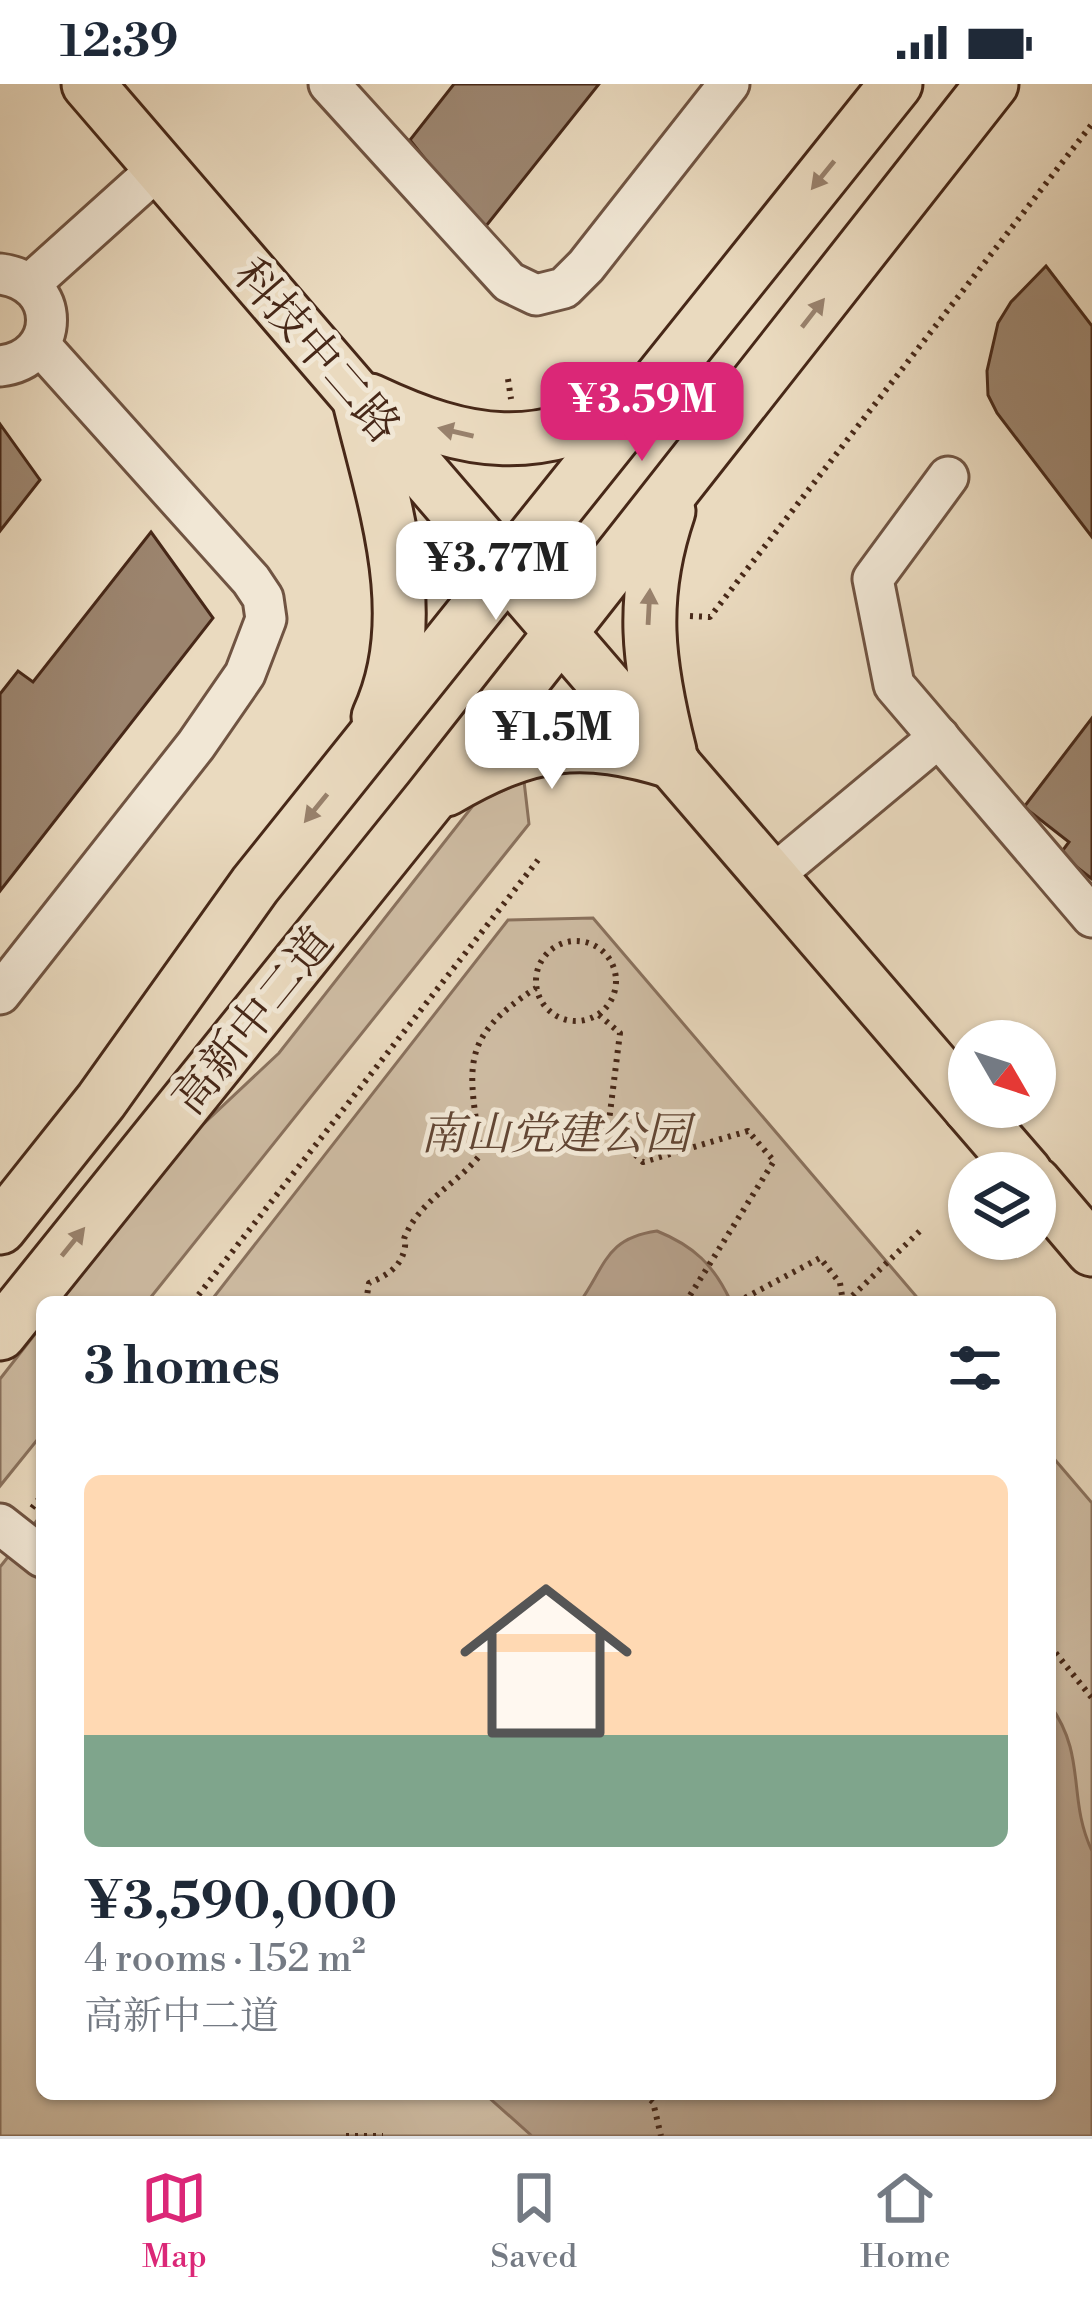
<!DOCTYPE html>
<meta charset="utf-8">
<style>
body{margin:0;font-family:"Libre Bodoni","Noto Serif SC",serif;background:#f2f2f3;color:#1f2937;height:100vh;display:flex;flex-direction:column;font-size:45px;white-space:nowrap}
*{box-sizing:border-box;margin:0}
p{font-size:39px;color:#747a83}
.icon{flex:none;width:66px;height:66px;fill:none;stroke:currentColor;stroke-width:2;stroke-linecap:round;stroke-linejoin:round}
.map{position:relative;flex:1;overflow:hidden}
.details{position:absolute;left:36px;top:1212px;width:1020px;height:804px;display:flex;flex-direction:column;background:#fff;border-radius:18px;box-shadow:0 3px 9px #0004}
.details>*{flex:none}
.needle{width:78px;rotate:129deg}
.tools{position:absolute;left:948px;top:936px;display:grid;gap:24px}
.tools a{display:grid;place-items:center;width:108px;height:108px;border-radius:50%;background:#fff;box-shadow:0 3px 9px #0004;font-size:60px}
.price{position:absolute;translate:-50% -102px;padding:0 27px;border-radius:24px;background:#fff;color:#222;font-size:39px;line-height:78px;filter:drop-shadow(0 3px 6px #0008)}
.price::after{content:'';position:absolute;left:50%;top:72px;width:36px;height:27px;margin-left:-18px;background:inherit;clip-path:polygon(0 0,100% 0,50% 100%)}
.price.active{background:#db2777;color:#fff}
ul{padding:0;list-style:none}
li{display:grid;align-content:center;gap:24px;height:636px;padding:0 48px}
li span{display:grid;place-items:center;height:372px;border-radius:18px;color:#555}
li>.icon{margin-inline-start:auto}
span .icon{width:216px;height:216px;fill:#fffc;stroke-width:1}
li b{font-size:51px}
h2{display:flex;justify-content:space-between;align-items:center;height:144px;padding:0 48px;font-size:51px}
.status{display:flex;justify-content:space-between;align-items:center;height:84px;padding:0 60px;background:#fff;direction:ltr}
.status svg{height:33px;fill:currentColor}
.menu{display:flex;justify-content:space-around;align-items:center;height:168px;border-top:3px solid #e0e1e3;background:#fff;font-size:33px;color:#747a83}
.menu a{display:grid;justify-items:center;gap:6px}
.menu .active{color:#db2777}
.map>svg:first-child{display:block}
</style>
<div class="status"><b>12:39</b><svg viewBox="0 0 49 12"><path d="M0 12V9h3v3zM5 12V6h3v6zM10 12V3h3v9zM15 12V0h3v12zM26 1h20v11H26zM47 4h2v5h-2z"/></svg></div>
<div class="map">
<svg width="1092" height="2052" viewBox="0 0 1092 2052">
<rect width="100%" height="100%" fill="#eadabf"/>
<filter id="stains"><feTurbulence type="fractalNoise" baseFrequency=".00167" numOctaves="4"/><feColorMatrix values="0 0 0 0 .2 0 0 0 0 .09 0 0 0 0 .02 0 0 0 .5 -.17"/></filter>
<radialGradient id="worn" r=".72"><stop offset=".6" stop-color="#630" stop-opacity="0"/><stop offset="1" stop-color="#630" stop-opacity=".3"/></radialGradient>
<g fill="#cebca3" stroke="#8a725e" stroke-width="3">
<polygon points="524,697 529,740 147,1218 60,1218 180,1062 279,969 475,719"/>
<polygon points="593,834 921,1218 210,1218 508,836"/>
<polygon points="42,1241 42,1350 0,1402 0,1295"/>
<polygon points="1050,1370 1092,1419 1092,2052 0,2052 0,1483 42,1430 42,2010 1050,2010"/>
</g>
<g fill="#b39d86" stroke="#886e5a" stroke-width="3">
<path d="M657,1147C694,1162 714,1181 731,1218H580C606,1181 606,1154 657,1147Z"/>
<path d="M1050,1621C1087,1672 1067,1714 1092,1767V2052H532L486,2011L1050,2010Z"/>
</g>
<g fill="#9c856f" stroke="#472818" stroke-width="3">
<polygon points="454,0 599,0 482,147 410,56"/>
<polygon points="1046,182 1092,242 1092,453 997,329 988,311 987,287 998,239 1011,218"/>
<polygon points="0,340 40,396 0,447"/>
<polygon points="151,448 213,534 0,807 0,610 18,587 33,598"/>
<polygon points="1092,634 1092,795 1060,770 1069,758 1024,723"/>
</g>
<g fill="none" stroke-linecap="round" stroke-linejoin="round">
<g stroke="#705442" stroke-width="45">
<g id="minor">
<polyline points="329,0 509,198 536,211 564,204 586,182 729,0"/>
<path d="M0,190C62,197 62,275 0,282"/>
<polyline points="30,200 160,83"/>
<polyline points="948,393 873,495 894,601 1092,833"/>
<polyline points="771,793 939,653"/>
<polyline points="0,910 196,661 245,590 266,535 263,514 251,496 40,261"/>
<polyline points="0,1440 42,1473"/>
</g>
</g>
<g stroke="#472818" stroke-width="57">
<g id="major">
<polyline points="88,0 969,1023"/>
<path d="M370,316C470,363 537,372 636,317"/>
<path d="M359,317C383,417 425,533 378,633"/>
<path d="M669,427C639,515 648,580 670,667"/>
<path d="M446,706C530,657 581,650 674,679"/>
<polyline points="969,1023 1026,1089"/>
<polyline points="1035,1099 1092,1166"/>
<polyline points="0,1144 101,1017 255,801 896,0"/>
<polyline points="0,1250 430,715 992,0"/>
</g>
</g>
<g stroke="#472818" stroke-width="6" stroke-dasharray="3 6" stroke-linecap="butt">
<polyline points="508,295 511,315"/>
<polyline points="690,532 710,533 1092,40"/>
<circle cx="576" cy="897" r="40"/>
<polyline points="599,931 620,949 608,1045 643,1078 748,1047 774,1077 689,1213 694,1218"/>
<polyline points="193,1218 538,776"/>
<path d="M366,1218L369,1199C384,1193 400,1184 404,1167C408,1152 400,1162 407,1148C423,1115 459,1098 481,1070C469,984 457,955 536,904"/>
<polyline points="737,1218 820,1174 840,1199 843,1218"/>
<polyline points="846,1218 923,1144"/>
<polyline points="32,1424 42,1411"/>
<polyline points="1050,1562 1092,1614"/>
<polyline points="644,2010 653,2018 661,2052"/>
<polyline points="346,2052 383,2052"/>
</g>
<use href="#minor" stroke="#f1e7d5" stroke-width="39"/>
<use href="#major" stroke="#eadabf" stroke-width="51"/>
</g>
<defs><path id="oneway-solid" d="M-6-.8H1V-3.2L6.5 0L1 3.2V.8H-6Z" transform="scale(3)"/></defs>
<g fill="#98816c">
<use href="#oneway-solid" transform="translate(823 91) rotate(129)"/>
<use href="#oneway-solid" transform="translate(813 229) rotate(-52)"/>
<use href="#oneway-solid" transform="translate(456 348) rotate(-167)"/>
<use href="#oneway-solid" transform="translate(649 523) rotate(-87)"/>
<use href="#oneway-solid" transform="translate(316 724) rotate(129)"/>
<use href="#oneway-solid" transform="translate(73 1158) rotate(-51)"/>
</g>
<g text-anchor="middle" stroke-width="10" stroke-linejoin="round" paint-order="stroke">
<g font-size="45" fill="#472818" stroke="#f1e7d5">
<text transform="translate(318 266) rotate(49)" y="16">科技中二路</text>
<text transform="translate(252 936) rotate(-51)" y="16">高新中二道</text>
</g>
<g font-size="45" font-style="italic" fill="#624634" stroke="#f1e7d5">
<text x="555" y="1065">南山党建公园</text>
</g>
</g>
<rect width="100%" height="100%" filter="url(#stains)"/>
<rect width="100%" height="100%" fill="url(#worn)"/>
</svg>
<div class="tools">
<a><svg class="needle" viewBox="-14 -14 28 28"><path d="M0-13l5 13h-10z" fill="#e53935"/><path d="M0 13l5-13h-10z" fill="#747a83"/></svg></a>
<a><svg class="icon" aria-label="layers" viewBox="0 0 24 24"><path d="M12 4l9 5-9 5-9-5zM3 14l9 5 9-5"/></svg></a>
</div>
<b class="price active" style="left:642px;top:380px">¥3.59M</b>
<b class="price" style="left:496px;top:539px">¥3.77M</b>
<b class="price" style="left:552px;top:708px">¥1.5M</b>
<section class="details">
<h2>3 homes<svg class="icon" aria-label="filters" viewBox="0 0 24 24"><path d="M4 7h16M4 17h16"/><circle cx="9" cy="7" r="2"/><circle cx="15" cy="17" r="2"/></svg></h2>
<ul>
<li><span style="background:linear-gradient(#ffd9b3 70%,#7fa58c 0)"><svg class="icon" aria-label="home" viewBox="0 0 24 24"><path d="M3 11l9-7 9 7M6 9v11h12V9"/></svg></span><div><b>¥3,590,000</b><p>4 rooms · 152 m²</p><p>高新中二道</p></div></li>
</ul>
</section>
</div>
<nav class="menu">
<a class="active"><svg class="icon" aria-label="map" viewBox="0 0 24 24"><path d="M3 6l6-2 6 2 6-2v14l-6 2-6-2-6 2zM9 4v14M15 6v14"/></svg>Map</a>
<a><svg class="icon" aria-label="saved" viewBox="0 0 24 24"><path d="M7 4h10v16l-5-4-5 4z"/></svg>Saved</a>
<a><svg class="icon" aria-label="home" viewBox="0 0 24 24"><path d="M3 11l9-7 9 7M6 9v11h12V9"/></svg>Home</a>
</nav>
